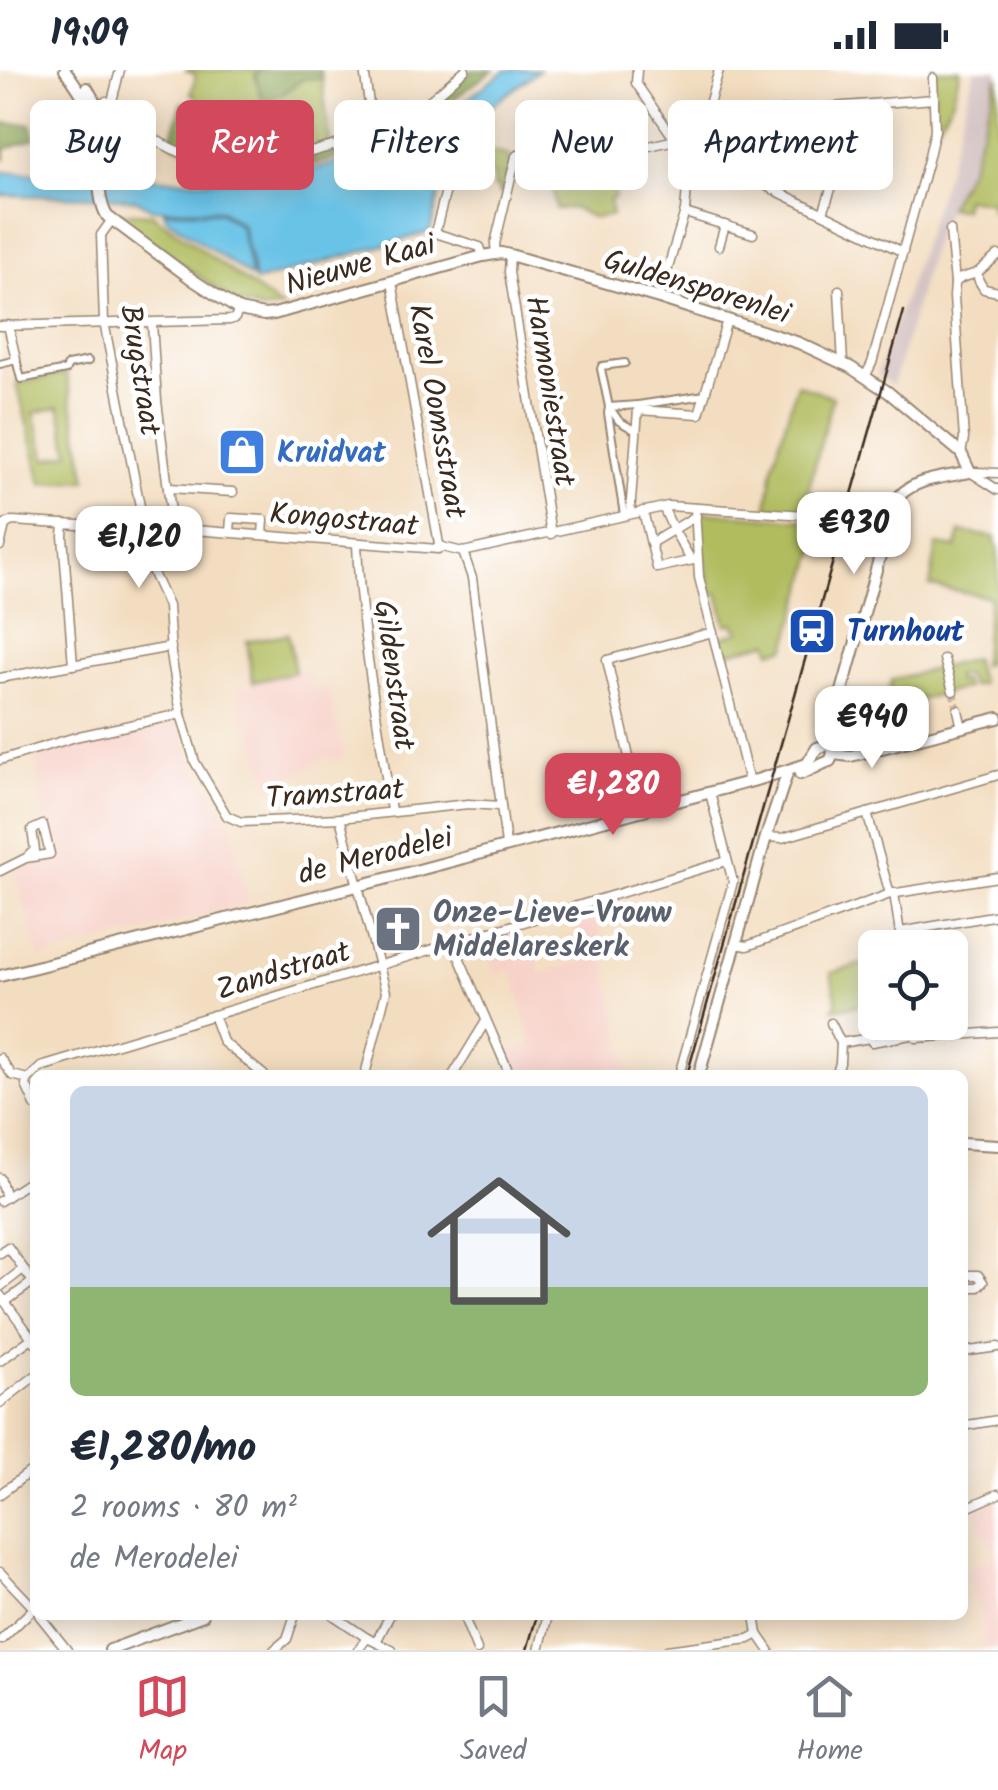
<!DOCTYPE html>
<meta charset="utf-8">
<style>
body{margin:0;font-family:Kalam,sans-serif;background:#f2f2f3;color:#1f2937;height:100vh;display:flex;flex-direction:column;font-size:38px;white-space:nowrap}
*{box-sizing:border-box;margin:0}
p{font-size:32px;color:#747a83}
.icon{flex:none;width:55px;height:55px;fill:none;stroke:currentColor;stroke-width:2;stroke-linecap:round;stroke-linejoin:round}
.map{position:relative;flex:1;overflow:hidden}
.drawer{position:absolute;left:30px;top:1000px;width:938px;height:550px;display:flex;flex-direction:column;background:#fff;border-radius:15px;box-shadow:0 5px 25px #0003}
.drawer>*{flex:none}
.guide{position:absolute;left:30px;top:30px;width:940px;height:90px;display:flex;gap:20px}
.tools{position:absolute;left:858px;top:860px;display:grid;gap:20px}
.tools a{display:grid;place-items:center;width:110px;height:110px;border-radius:15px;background:#fff;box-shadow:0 5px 25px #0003;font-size:50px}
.price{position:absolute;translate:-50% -85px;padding:0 22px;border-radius:20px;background:#fff;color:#222;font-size:32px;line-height:65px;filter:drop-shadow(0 2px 5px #0008)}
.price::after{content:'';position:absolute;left:50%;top:60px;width:30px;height:22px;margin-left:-15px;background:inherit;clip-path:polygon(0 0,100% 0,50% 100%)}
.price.on{background:#d1495b;color:#fff}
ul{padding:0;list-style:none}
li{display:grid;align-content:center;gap:20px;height:530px;padding:0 40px}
li span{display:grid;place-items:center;height:310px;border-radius:15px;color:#555}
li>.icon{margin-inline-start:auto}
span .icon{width:180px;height:180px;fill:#fffc;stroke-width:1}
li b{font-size:42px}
.pill{padding:0 35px;border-radius:15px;background:#fff;box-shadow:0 5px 25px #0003;font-size:35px;line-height:90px}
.pill.on{background:#d1495b;color:#fff}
.status{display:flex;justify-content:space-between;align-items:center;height:70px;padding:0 50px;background:#fff;direction:ltr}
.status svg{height:28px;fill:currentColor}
.tabs{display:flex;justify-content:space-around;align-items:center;height:140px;border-top:2px solid #e0e1e3;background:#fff;font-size:28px;color:#747a83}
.tabs a{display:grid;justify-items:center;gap:5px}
.tabs .on{color:#d1495b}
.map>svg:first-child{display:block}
</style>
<div class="status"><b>19:09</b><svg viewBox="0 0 49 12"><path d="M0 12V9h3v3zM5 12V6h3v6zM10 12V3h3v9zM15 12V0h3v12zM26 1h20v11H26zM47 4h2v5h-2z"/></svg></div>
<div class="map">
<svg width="998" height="1580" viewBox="0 0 998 1580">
<rect width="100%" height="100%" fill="#fff"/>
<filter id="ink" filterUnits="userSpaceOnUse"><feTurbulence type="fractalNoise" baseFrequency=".01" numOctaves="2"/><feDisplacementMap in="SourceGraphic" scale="20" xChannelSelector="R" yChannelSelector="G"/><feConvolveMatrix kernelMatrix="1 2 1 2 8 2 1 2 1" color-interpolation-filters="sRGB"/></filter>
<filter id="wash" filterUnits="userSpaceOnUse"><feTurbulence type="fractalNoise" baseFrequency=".0048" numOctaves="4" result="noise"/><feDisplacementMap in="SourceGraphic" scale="40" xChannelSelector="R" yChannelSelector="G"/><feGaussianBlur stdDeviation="2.25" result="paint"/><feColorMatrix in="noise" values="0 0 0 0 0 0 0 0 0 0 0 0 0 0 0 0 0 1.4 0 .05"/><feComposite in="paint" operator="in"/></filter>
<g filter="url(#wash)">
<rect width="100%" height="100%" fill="#f3ddc0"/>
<g fill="#f7d1c8">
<polygon points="308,600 314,620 328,617 345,687 333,691 329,687 322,690 271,717 268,713 251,653 243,655 237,618"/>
<polygon points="178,650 192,693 231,755 249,833 40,888 15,801 52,789 34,684 65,674"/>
<polygon points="594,837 630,1005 514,1005 505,985 532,974 516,913 509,900 495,905 483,869 517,859 525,887 529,883 530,887 536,886 541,904 549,902 584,891 570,843"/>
<polygon points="998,1429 998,1580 983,1580 982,1547 964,1500 995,1487 975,1440"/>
</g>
<polygon fill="#d2bfc0" points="975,0 998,0 998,6 971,95 943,148 933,173 893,316 877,305 902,235 946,103"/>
<g fill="#b1bc5e" stroke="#76733e" stroke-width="2.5" fill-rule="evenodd">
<path d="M260,0L255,5L262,28L283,23L303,9L322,8L330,74C288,84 263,84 220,83L218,59L196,60L200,42L195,25L191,24L196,5L185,0Z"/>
<polygon points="933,0 960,0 953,29 935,60"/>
<polygon points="998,6 998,141 991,140 992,132 965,128 963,139 948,138 971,95"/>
<polygon points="467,76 510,86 501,124 498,123 499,118 494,117 494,104 457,96 459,82"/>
<polygon points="547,88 608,93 615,128 609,130 612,145 594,148 573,138 556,139"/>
<polygon points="109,142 152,144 282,238 261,240 235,232"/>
<path d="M66,303L87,410L42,414L17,314ZM59,337L70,383L46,389L34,343Z"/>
<polygon points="797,314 833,327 803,440 767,437 774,391"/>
<polygon points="703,442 818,451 813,467 819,469 786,578 771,581 769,572 723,584 719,568 740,562 739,558 735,558 734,553 726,555 718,523 711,523 705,496 699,446"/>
<polygon points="960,462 995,467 995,474 998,476 998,587 982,595 990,527 930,516 937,475 956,478"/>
<polygon points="288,564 295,602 253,612 247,571"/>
<polygon points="974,589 981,614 971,616 967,606 955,605 957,612 963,611 966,618 897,635 889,616 892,615 891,610"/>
<polygon points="870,892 872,896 875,896 875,933 833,939 837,933 831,903"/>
</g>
<g fill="#8ca455" stroke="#64673a" stroke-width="2.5">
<polygon points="260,0 320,0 322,8 303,9 283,23 267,30 262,28 255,5"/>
<polygon points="472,0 493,0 429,47 356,82 313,95 311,85 407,53"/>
<polygon points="182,33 196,33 200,42 193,82 170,72"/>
<polygon points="0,53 31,54 35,68 5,79 5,89 0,89"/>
</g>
<g fill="#69c3e7" stroke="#527682" stroke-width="2.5">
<polygon points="506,0 539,0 454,64 430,162 255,212 242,155 220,140 152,139 137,130 109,127 0,125 0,102 207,111 260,109 304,102 356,88 404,68 447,44"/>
<polygon points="164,141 219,142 240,156 252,208 166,148"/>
</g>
</g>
<g filter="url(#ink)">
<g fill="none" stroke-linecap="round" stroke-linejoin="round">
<polyline stroke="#ceb9a0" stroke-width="8" stroke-dasharray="8 4" stroke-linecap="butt" points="953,621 958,640"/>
<g stroke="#97846f" stroke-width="10">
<g id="pedestrian">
<polyline points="16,289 21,309 66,300 68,295 88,291"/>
<polyline points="0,294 16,290"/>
<polyline points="638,340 638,335 705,325"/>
<polyline points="636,361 619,351 609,337 638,335"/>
<polyline points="624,445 608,343 609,337 601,299 602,296 625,293"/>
</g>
</g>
<g stroke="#97846f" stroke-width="11">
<g id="minor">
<polyline points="364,0 370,40"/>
<polyline points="637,0 636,13 673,67 671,71"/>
<path d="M106,31C127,51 154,72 182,83C246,108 353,76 411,43C431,32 448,14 465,0"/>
<polyline points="96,44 110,39 120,0"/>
<polyline points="569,73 588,60 602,84"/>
<polyline points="697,78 757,101 759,109 766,116 903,182"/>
<polyline points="757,101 776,45 780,41 934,29"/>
<polyline points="445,124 435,163 480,177 483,186"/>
<polyline points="685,143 753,164"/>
<polyline points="823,143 859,35"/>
<polyline points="111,151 101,165 104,252 153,503 168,536 171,584 181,644 195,692 227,746 241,752 340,748 468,734 501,736"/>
<polyline points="950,160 955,213"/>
<polyline points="719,176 725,155"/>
<polyline points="496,184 495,174 516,86 531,79 610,85 671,71 698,71"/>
<polyline points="510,185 509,202 551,464"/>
<polyline points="977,203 979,211 984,219 998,222"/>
<polyline points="392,212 439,474 442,477"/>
<polyline points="839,220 843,294"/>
<polyline points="659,228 685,141 688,106 719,0"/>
<polyline points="152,253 157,331 173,459"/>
<polyline points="8,255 16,289"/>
<polyline points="0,256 230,250 235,248 239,240"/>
<polyline points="865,307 872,293 928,90 935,60 933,8"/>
<polyline points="961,383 964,369 954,227 955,213 961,208 977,203 998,185"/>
<polyline points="970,402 998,420"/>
<polyline points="975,402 998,403"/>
<polyline points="169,418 233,422"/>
<polyline points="663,437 673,459 691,490"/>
<polyline points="695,438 699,507 749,712"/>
<polyline points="643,441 657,498 698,489"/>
<polyline points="630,443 638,340 699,344 727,250"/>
<polyline points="64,454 63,466 73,595"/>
<polyline points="230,462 231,448 264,450 263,465"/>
<polyline points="651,473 696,446"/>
<path d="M357,474C360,563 379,653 391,741"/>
<polyline points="0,476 5,455 12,451 145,459 148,457 169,458 438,479 442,477 463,482 668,436 806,445 816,445 821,428 812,427 806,445"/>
<polyline points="463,482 472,508 506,775"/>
<polyline points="944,589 953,621"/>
<polyline points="0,608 171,577"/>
<polyline points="958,640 962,658"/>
<polyline points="0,690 79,666 181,644"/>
<polyline points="641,740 607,590 713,562"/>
<polyline points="867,743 890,824"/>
<polyline points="340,748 386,922 365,1005"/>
<polyline points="766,767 782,768 998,705"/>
<polyline points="0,801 26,788 50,784 43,755 32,760 35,780 26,788"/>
<polyline points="894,823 901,870"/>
<polyline points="900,862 998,845"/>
<polyline points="453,873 510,1005"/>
<polyline points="736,874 747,876 890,824 998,807"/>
<polyline points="213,945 223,972 264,1005"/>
<polyline points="831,953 841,973"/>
<polyline points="0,988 12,1005 28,1009 26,1015 35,1035"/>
<polyline points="837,1003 840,993 841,973 870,968 872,972 916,964 916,968 998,962"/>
<polyline points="453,1005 486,951"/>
<polyline points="679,1005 733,812 710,723"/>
<polyline points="28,1009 41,997 727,791"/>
<polyline points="0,1108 6,1127"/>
<polyline points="0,1131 35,1108"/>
<polyline points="0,1183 8,1177 33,1212"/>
<polyline points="962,1205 978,1205 983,1212 978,1217 962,1217"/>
<polyline points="0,1217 23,1199"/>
<polyline points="0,1225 35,1272"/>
<polyline points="5,1232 34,1211"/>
<polyline points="962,1282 998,1277"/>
<polyline points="0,1291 32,1268"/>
<polyline points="0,1333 35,1306"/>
<polyline points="962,1356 998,1350"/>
<polyline points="0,1424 35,1398"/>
<polyline points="962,1440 998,1424"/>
<polyline points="0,1502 34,1538 1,1570"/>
<polyline points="39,1545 67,1580"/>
<polyline points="333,1545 367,1568 392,1580"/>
<polyline points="463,1545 477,1580"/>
<polyline points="755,1545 758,1564 769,1580"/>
<polyline points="376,1572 390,1545"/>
<polyline points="274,1580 287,1569 295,1545"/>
<polyline points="358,1580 367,1568"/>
<polyline points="539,1580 548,1545"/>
<polyline points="667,1580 749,1569 758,1564"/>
</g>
</g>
<g stroke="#97846f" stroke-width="14">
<g id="tertiary">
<path d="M65,0C82,23 96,44 99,74C101,97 95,125 107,146L193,210L239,240L264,245L274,244L483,186L501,183L510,185L659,228L799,273L850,297L888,322L961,383L970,402C945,408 909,408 895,432L827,675"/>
<polyline points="87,18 96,34 102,52"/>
<polyline points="827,675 832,678 833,684 851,686 998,648"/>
<path d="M800,704C811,701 820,694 830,691L833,684"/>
<polyline points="0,906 381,810 760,709 807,694 817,678 827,675"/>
<polyline points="699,1005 766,767 788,701"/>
<polyline points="962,1073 998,1075"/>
<polyline points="110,1580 203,1545"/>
</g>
</g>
<use href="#pedestrian" stroke="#fff" stroke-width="6"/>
<use href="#minor" stroke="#fff" stroke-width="8"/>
<use href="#tertiary" stroke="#fff" stroke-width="10"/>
<g stroke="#3b2a1e" stroke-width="2.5">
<polyline points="687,1005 904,241"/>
<polyline points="527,1580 537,1545"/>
</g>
</g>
</g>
<defs>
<g id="shop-square" transform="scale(2.5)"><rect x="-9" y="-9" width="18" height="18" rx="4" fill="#3f7fe0" stroke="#fff"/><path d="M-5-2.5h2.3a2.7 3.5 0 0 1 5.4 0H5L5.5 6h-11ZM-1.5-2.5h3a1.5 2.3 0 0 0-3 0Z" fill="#fff"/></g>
<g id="station-square" transform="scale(2.5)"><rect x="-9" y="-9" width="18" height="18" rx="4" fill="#1a4fb4" stroke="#fff"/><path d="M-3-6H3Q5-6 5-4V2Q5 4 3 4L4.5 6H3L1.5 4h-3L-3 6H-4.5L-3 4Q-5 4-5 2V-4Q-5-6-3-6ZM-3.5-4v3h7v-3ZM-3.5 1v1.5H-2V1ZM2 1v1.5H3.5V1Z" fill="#fff"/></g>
<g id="church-square" transform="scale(2.5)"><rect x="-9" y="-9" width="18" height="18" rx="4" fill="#6b7280" stroke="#fff"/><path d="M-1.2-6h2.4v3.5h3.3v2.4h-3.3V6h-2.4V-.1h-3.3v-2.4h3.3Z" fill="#fff"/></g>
</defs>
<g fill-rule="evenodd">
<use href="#shop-square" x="242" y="382"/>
<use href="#station-square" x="812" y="561"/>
<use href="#church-square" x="398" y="859"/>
</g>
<g text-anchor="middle" stroke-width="9" stroke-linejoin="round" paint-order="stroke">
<g font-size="30" fill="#3b2a1e" stroke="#fff">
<text transform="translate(360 194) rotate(-16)" y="10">Nieuwe Kaai</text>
<text transform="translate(697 216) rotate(17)" y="10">Guldensporenlei</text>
<text transform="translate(141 300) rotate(81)" y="10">Brugstraat</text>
<text transform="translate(551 321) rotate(81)" y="10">Harmoniestraat</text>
<text transform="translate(438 341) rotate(80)" y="10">Karel Oomsstraat</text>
<text transform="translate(344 449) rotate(5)" y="10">Kongostraat</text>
<text transform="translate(395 605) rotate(82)" y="10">Gildenstraat</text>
<text transform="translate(335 723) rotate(-4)" y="10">Tramstraat</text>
<text transform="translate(375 785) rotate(-14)" y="10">de Merodelei</text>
<text transform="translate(283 900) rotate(-17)" y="10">Zandstraat</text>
</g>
<g font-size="30" font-weight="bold" fill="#366cbe" stroke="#fff" text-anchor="start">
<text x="277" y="392">Kruidvat</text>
</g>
<g font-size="30" font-weight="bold" fill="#164399" stroke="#fff" text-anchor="start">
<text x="847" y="571">Turnhout</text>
</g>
<g font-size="30" font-weight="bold" fill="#5b616d" stroke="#fff" text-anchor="start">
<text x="433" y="852">Onze-Lieve-Vrouw<tspan x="433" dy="34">Middelareskerk</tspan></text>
</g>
</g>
</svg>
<div class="tools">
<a><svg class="icon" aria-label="locate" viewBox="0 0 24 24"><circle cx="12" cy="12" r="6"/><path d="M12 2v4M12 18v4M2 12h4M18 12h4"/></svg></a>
</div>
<b class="price" style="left:854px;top:507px">€930</b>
<b class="price" style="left:139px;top:521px">€1,120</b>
<b class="price" style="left:872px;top:701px">€940</b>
<b class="price on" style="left:613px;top:768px">€1,280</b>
<div class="guide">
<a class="pill">Buy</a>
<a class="pill on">Rent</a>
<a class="pill">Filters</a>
<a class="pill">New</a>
<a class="pill">Apartment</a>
</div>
<section class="drawer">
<ul>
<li><span style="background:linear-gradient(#c9d6e8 65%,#8fb573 0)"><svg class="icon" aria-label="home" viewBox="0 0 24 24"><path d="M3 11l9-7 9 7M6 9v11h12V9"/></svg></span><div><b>€1,280/mo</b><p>2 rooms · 80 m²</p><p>de Merodelei</p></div></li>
</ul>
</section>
</div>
<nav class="tabs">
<a class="on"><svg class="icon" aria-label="map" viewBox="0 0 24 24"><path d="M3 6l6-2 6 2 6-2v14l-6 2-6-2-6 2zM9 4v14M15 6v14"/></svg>Map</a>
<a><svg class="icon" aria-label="saved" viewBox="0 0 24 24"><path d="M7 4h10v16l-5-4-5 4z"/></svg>Saved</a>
<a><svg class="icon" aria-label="home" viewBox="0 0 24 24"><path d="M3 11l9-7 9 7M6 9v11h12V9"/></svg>Home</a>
</nav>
